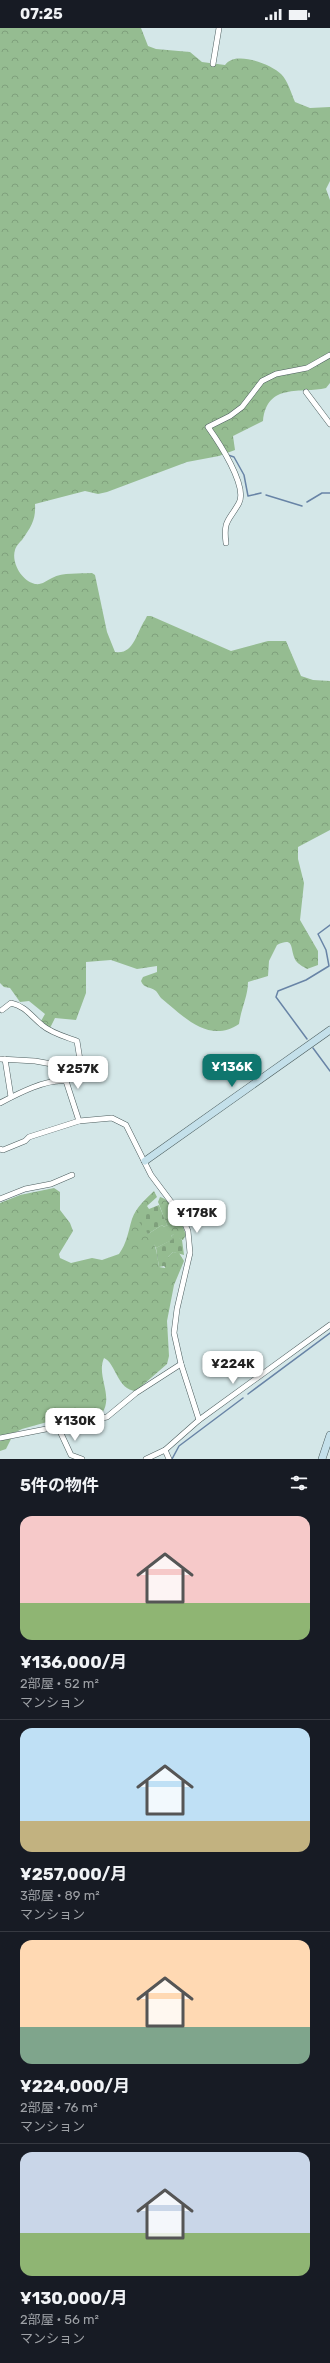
<!DOCTYPE html>
<html lang="ja">
<meta charset="utf-8">
<style>
body{margin:0;font-family:Rubik,"Noto Sans JP",sans-serif;background:#242831;color:#f1f3f6;height:100vh;display:flex;flex-direction:column;font-size:15px;white-space:nowrap}
*{box-sizing:border-box;margin:0}
p{font-size:13px;color:#9ea1a6}
.icon{flex:none;width:22px;height:22px;fill:none;stroke:currentColor;stroke-width:2;stroke-linecap:round;stroke-linejoin:round}
.map{position:relative;height:1431px;overflow:hidden}
.side{display:flex;flex-direction:column;background:#171b24;flex:1}
.side>*{flex:none}
.price{position:absolute;translate:-50% -34px;padding:0 9px;border-radius:8px;background:#fff;color:#222;font-size:13px;line-height:26px;filter:drop-shadow(0 1px 2px #0008)}
.price::after{content:'';position:absolute;left:50%;top:24px;width:12px;height:9px;margin-left:-6px;background:inherit;clip-path:polygon(0 0,100% 0,50% 100%)}
.price.on{background:#0f766e;color:#fff}
ul{padding:0;list-style:none}
li{display:grid;align-content:center;gap:8px;height:212px;padding:0 20px}
li+li{border-top:1px solid #363941}
li span{display:grid;place-items:center;height:124px;border-radius:12px;color:#555}
li>.icon{margin-inline-start:auto}
span .icon{width:72px;height:72px;fill:#fffc;stroke-width:1}
li b{font-size:17px}
h2{display:flex;justify-content:space-between;align-items:center;height:48px;padding:0 20px;font-size:17px}
.status{display:flex;justify-content:space-between;align-items:center;height:28px;padding:0 20px;background:#171b24;direction:ltr}
.status svg{height:11px;fill:currentColor}
.map>svg:first-child{display:block}
</style>
<div class="status"><b>07:25</b><svg viewBox="0 0 49 12"><path d="M0 12V9h3v3zM5 12V6h3v6zM10 12V3h3v9zM15 12V0h3v12zM26 1h20v11H26zM47 4h2v5h-2z"/></svg></div>
<div class="map">
<svg width="330" height="1431" viewBox="0 0 330 1431">
<defs>
<pattern id="forest-crowns" width="20" height="18" patternUnits="userSpaceOnUse"><rect width="20" height="18" fill="#95bc91"/><path d="M2 6a3 3 0 1 1 6 0M12 15a3 3 0 1 1 6 0" fill="none" stroke="#7fa07c"/></pattern>
<pattern id="cemetery-stones" width="16" height="16" patternUnits="userSpaceOnUse"><rect width="16" height="16" fill="#95bc91"/><path d="M2 7V4a2 2 0 0 1 4 0v3zM10 15v-3a2 2 0 0 1 4 0v3z" fill="#7fa07c"/></pattern>
</defs>
<rect width="100%" height="100%" fill="#d4e7e8"/>
<polygon fill="#95bc91" points="162,1197 164,1199 167,1197 174,1206 171,1208 174,1211 156,1220 148,1206"/>
<g fill="url(#forest-crowns)">
<path d="M0,0H141L148,18L156,21L190,24L202,34L225,37C235,22 271,36 281,46C288,53 291,65 295,74L310,80L330,79V153L326,161L330,172V355L326,360C301,366 267,354 263,393L233,408L235,422L219,428L187,434L107,464L98,466L85,463L35,476C36,492 31,499 22,512C20,514 16,518 15,522C11,535 22,553 35,556C42,557 46,553 52,550C63,544 79,546 92,545L95,547L107,604L115,624C134,627 136,605 145,592L147,588H151L231,623L268,613H286L301,648L313,652L330,653V802L298,819V831L304,855L300,892L318,923V937L307,941C304,939 298,936 296,933C289,922 296,908 277,917L269,933L268,948L248,954C248,968 241,981 239,996C209,1016 184,989 161,970C159,968 158,965 156,963C150,958 144,961 141,953L143,949L157,944V938L137,941L111,932L86,934V965L76,992L55,990L50,1000L41,993L45,986L29,973L20,974L10,960L4,959L0,955Z"/>
<path d="M54,1160L60,1164V1182L70,1195L73,1203L59,1226L60,1230L71,1235L92,1230L102,1232L119,1226C127,1215 128,1204 132,1191C136,1179 146,1171 154,1163L157,1169L147,1178L146,1203C156,1213 157,1226 159,1239L165,1240L168,1229L173,1224L179,1225L184,1233L174,1257L167,1293L169,1328L167,1336L136,1363C117,1362 116,1335 104,1330C96,1348 114,1368 102,1385L89,1389L58,1391L22,1401L14,1405L6,1421L0,1423V1175L20,1167Z"/>
<path d="M160,1169C172,1171 182,1196 186,1207L183,1212C167,1208 164,1187 158,1174Z"/>
</g>
<g fill="url(#cemetery-stones)">
<polygon points="159,1177 167,1197 164,1199 162,1197 148,1206 137,1191 147,1178 149,1181"/>
<polygon points="174,1206 182,1212 184,1227 173,1224 168,1229 170,1237 166,1240 164,1238 159,1239 156,1220 173,1211 171,1208"/>
</g>
<g fill="none" stroke-linecap="round" stroke-linejoin="round">
<g stroke="#6884a6" stroke-width="1.5">
<polyline points="228,427 234,429 244,447 248,468 261,465"/>
<polyline points="266,467 302,478"/>
<polyline points="307,474 322,465 330,465"/>
<polyline points="307,1011 276,969 278,963 306,952 329,938 326,922 318,906 330,897"/>
<polyline points="313,1020 330,1043"/>
<polyline points="248,1366 330,1305"/>
<polyline points="172,1431 179,1418 243,1370"/>
</g>
<g stroke="#4c5d5e" stroke-width="6">
<g id="street">
<polyline points="213,36 219,0"/>
<polyline points="306,364 330,396"/>
<path d="M226,515C223,492 229,493 239,475C248,458 218,413 208,399L230,388L242,379L262,353L276,346L307,340L330,327"/>
<path d="M2,982L11,975C25,978 31,988 42,997C51,1005 66,1009 77,1013L80,1032L66,1053L79,1093"/>
<polyline points="0,1031 35,1033 74,1040"/>
<polyline points="5,1031 11,1069"/>
<path d="M0,1075C19,1065 46,1051 66,1053"/>
<polyline points="0,1121 3,1122 25,1113 29,1109 79,1093 112,1090 126,1097 151,1147 181,1187 188,1203 190,1225 177,1281 174,1305 181,1336 199,1392"/>
<polyline points="0,1171 25,1161 51,1156 72,1147"/>
<polyline points="58,1399 71,1427 82,1431"/>
<polyline points="0,1410 107,1389 136,1365 181,1336"/>
<polyline points="165,1422 169,1431"/>
<polyline points="146,1431 165,1422 199,1392 330,1297"/>
</g>
</g>
<g stroke="#4c5d5e" stroke-width="8">
<g id="secondary">
<polyline points="145,1133 330,1002"/>
<polyline points="322,1431 330,1407"/>
</g>
</g>
<use href="#street" stroke="#fff" stroke-width="5"/>
<use href="#secondary" stroke="#c4e0ea" stroke-width="7"/>
</g>
</svg>
<b class="price on" style="left:232px;top:1060px">¥136K</b>
<b class="price" style="left:78px;top:1062px">¥257K</b>
<b class="price" style="left:197px;top:1206px">¥178K</b>
<b class="price" style="left:233px;top:1357px">¥224K</b>
<b class="price" style="left:75px;top:1414px">¥130K</b>
</div>
<section class="side">
<h2>5件の物件<svg class="icon" aria-label="filters" viewBox="0 0 24 24"><path d="M4 7h16M4 17h16"/><circle cx="9" cy="7" r="2"/><circle cx="15" cy="17" r="2"/></svg></h2>
<ul>
<li><span style="background:linear-gradient(#f6c9c9 70%,#8fb573 0)"><svg class="icon" aria-label="home" viewBox="0 0 24 24"><path d="M3 11l9-7 9 7M6 9v11h12V9"/></svg></span><div><b>¥136,000/月</b><p>2部屋 · 52 m²</p><p>マンション</p></div></li>
<li><span style="background:linear-gradient(#bfe0f5 75%,#c2b280 0)"><svg class="icon" aria-label="home" viewBox="0 0 24 24"><path d="M3 11l9-7 9 7M6 9v11h12V9"/></svg></span><div><b>¥257,000/月</b><p>3部屋 · 89 m²</p><p>マンション</p></div></li>
<li><span style="background:linear-gradient(#ffd9b3 70%,#7fa58c 0)"><svg class="icon" aria-label="home" viewBox="0 0 24 24"><path d="M3 11l9-7 9 7M6 9v11h12V9"/></svg></span><div><b>¥224,000/月</b><p>2部屋 · 76 m²</p><p>マンション</p></div></li>
<li><span style="background:linear-gradient(#c9d6e8 65%,#8fb573 0)"><svg class="icon" aria-label="home" viewBox="0 0 24 24"><path d="M3 11l9-7 9 7M6 9v11h12V9"/></svg></span><div><b>¥130,000/月</b><p>2部屋 · 56 m²</p><p>マンション</p></div></li>
</ul>
</section>
